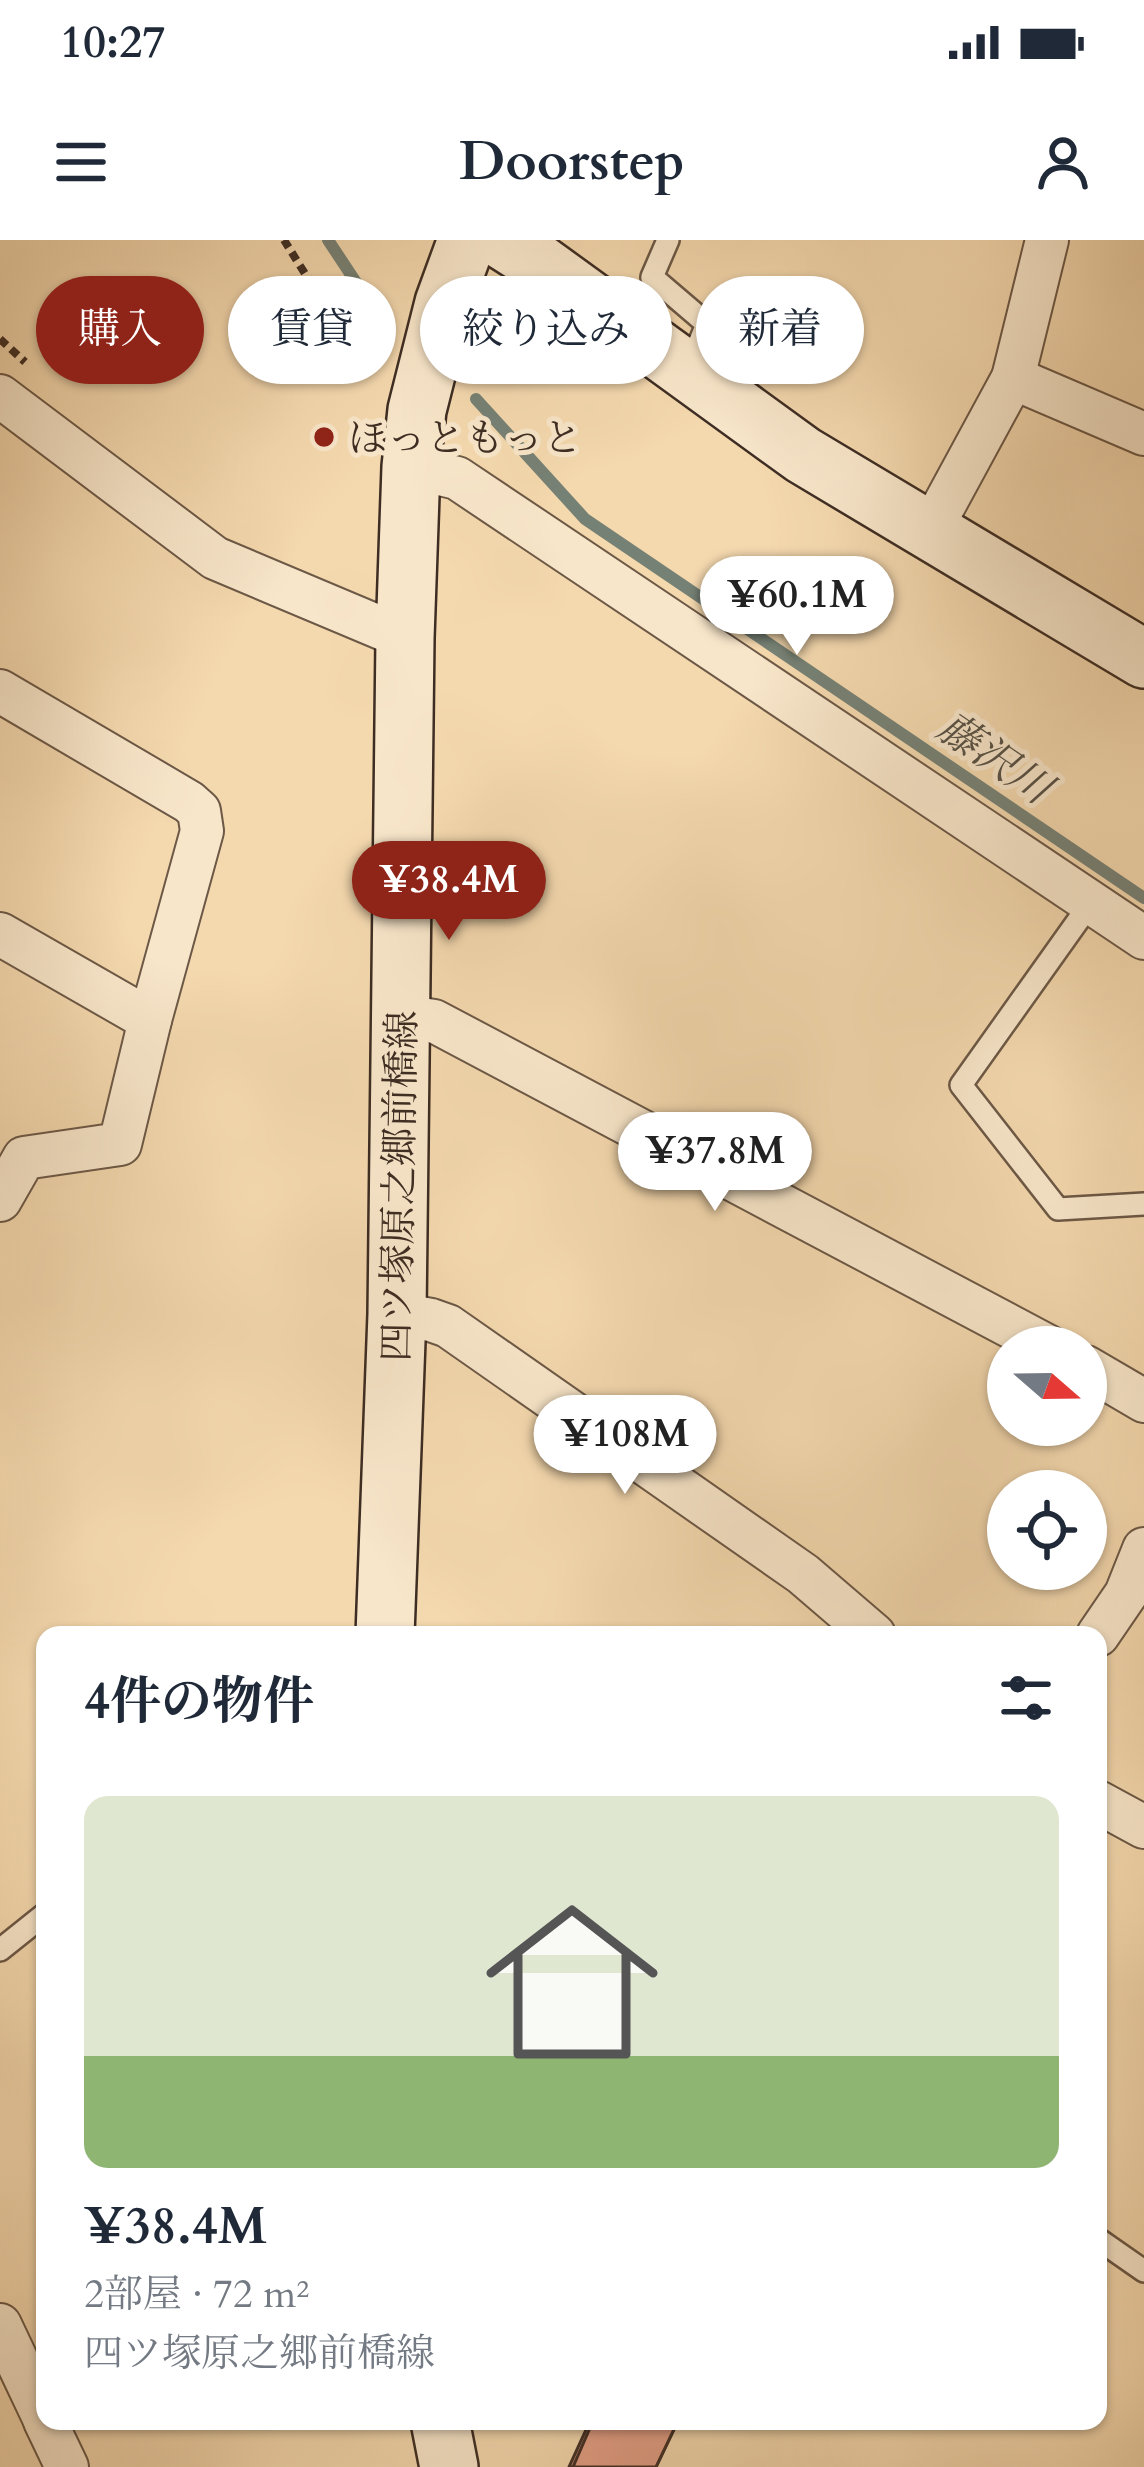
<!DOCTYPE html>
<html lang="ja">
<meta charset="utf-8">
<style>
body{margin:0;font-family:Cardo,"Noto Serif JP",serif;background:#f2f2f3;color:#1f2937;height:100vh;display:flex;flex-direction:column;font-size:45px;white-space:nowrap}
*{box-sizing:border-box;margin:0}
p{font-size:39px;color:#747a83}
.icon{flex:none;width:66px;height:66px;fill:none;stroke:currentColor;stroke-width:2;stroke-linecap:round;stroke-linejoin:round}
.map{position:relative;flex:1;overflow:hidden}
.side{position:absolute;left:36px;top:1386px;width:1071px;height:804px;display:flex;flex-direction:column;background:#fff;border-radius:24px;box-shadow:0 3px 9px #0004}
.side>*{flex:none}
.hud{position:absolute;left:36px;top:36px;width:1074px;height:108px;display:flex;gap:24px}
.needle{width:78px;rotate:110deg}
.buttons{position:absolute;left:987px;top:1086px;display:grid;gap:24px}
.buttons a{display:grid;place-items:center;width:120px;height:120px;border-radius:50%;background:#fff;box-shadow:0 3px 9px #0004;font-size:60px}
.price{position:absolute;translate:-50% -102px;padding:0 27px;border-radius:42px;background:#fff;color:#222;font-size:39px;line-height:78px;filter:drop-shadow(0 3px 6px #0008)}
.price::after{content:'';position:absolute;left:50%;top:72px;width:36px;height:27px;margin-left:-18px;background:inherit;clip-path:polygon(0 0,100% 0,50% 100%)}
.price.on{background:#8f2418;color:#fff}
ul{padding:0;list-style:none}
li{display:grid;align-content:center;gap:24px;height:636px;padding:0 48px}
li+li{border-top:3px solid #e0e1e3}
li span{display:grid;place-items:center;height:372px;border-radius:24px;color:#555}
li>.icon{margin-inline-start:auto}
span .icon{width:216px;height:216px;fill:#fffc;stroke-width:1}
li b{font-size:51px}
h2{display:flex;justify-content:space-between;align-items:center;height:144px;padding:0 48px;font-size:51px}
.chip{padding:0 42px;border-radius:54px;background:#fff;box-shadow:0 3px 9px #0004;font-size:42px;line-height:108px}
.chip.on{background:#8f2418;color:#fff}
.status{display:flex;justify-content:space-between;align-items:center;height:84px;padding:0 60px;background:#fff;direction:ltr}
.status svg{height:33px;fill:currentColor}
header{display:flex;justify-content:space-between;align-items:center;height:156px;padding:0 48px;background:#fff;font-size:54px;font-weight:700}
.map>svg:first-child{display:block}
</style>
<div class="status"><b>10:27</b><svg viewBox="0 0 49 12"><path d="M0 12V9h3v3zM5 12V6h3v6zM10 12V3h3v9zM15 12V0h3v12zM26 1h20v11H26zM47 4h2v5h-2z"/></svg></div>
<header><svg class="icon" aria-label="menu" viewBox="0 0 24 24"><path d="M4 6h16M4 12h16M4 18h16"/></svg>Doorstep<svg class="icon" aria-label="person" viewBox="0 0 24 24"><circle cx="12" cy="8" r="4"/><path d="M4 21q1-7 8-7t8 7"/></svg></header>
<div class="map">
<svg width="1144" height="2227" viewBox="0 0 1144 2227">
<rect width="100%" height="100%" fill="#f4d8ae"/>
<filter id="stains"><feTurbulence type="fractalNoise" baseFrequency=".00167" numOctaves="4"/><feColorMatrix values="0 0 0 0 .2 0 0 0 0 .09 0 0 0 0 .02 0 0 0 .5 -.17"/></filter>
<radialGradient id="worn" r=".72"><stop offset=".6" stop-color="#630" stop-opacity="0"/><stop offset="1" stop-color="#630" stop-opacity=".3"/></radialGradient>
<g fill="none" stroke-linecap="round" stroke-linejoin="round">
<g stroke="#768175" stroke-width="12">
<polyline points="328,0 369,62 386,77"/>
<polyline points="476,159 585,279 1144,658"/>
</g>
</g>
<g fill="#e39e86" stroke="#3e2d23" stroke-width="3">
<polygon points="590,2181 678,2181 656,2227 569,2227"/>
<polygon points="593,2181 678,2181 656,2227 573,2227"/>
</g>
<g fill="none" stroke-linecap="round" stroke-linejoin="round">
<g stroke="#6c5846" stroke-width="26">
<g id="lane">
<polyline points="668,0 652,37 707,84 688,131"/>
<polyline points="1092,661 961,845 1058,969 1144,964"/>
<polyline points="0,1710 45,1674"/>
<polyline points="1098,1999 1144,2031"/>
</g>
</g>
<g stroke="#6c5846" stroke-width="46">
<g id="street">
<polyline points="1013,138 1047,0"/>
<polyline points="0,156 215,318 405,398"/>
<polyline points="411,227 457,238 1144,698"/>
<polyline points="930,291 1013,138 1144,194"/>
<polyline points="0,451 189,562 199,571 202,591 150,780 120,904 24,918 0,960"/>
<polyline points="0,694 150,780"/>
<polyline points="402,776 434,781 1049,1107"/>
<polyline points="397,1074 431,1080 448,1086 803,1334 874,1395"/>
<polyline points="1086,1127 1144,1161"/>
<polyline points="1098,1395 1126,1354 1144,1309"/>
<polyline points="1098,1562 1144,1587"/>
<polyline points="0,2085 45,2180"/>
<polyline points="45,2181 67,2227"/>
</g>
</g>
<g stroke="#3e2d23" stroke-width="62">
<g id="secondary">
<polyline points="502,0 540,24 803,215 1144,419"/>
<polyline points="385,1395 397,1074 405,398 411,227 417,170 444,63 467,0"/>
<polyline points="440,2181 449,2227"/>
</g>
</g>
<g stroke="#3e2d23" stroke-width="8" stroke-dasharray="9 6" stroke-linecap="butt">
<path d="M284,0C311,43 341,96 386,121"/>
<polyline points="0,99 25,122"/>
</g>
<use href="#lane" stroke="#f8e6ca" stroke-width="21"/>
<use href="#street" stroke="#f8e6ca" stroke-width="42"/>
<use href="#secondary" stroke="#f8e6ca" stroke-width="57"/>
</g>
<circle fill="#8f2418" stroke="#f8e6ca" stroke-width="4.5" cx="324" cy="197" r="12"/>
<g text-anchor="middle" stroke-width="10" stroke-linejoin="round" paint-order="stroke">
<g font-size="39" fill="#3e2d23" stroke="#f8e6ca" text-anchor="start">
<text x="348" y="211">ほっともっと</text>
</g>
<g font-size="39" fill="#3e2d23" stroke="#f8e6ca">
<text transform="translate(398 946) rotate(-89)" y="14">四ツ塚原之郷前橋線</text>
</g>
<g font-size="42" font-style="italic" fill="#565045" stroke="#f8e6ca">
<text transform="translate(995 517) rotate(34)" y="15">藤沢川</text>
</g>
</g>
<rect width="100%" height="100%" filter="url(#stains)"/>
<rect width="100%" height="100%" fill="url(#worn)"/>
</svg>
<div class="buttons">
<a><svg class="needle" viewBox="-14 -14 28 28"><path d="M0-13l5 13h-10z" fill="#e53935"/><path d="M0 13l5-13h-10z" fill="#747a83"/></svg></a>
<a><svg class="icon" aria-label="locate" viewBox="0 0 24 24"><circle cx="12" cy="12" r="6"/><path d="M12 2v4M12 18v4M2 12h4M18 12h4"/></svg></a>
</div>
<b class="price" style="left:797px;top:418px">¥60.1M</b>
<b class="price on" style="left:449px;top:703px">¥38.4M</b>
<b class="price" style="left:715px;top:974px">¥37.8M</b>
<b class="price" style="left:625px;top:1257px">¥108M</b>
<div class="hud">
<a class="chip on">購入</a>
<a class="chip">賃貸</a>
<a class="chip">絞り込み</a>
<a class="chip">新着</a>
</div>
<section class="side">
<h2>4件の物件<svg class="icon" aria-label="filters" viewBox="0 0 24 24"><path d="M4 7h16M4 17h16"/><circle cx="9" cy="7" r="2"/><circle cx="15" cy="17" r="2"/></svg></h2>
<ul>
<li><span style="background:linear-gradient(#dfe7d0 70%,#8fb573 0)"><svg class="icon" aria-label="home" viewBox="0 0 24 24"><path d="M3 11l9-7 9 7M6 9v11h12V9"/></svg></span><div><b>¥38.4M</b><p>2部屋 · 72 m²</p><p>四ツ塚原之郷前橋線</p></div></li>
</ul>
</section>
</div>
